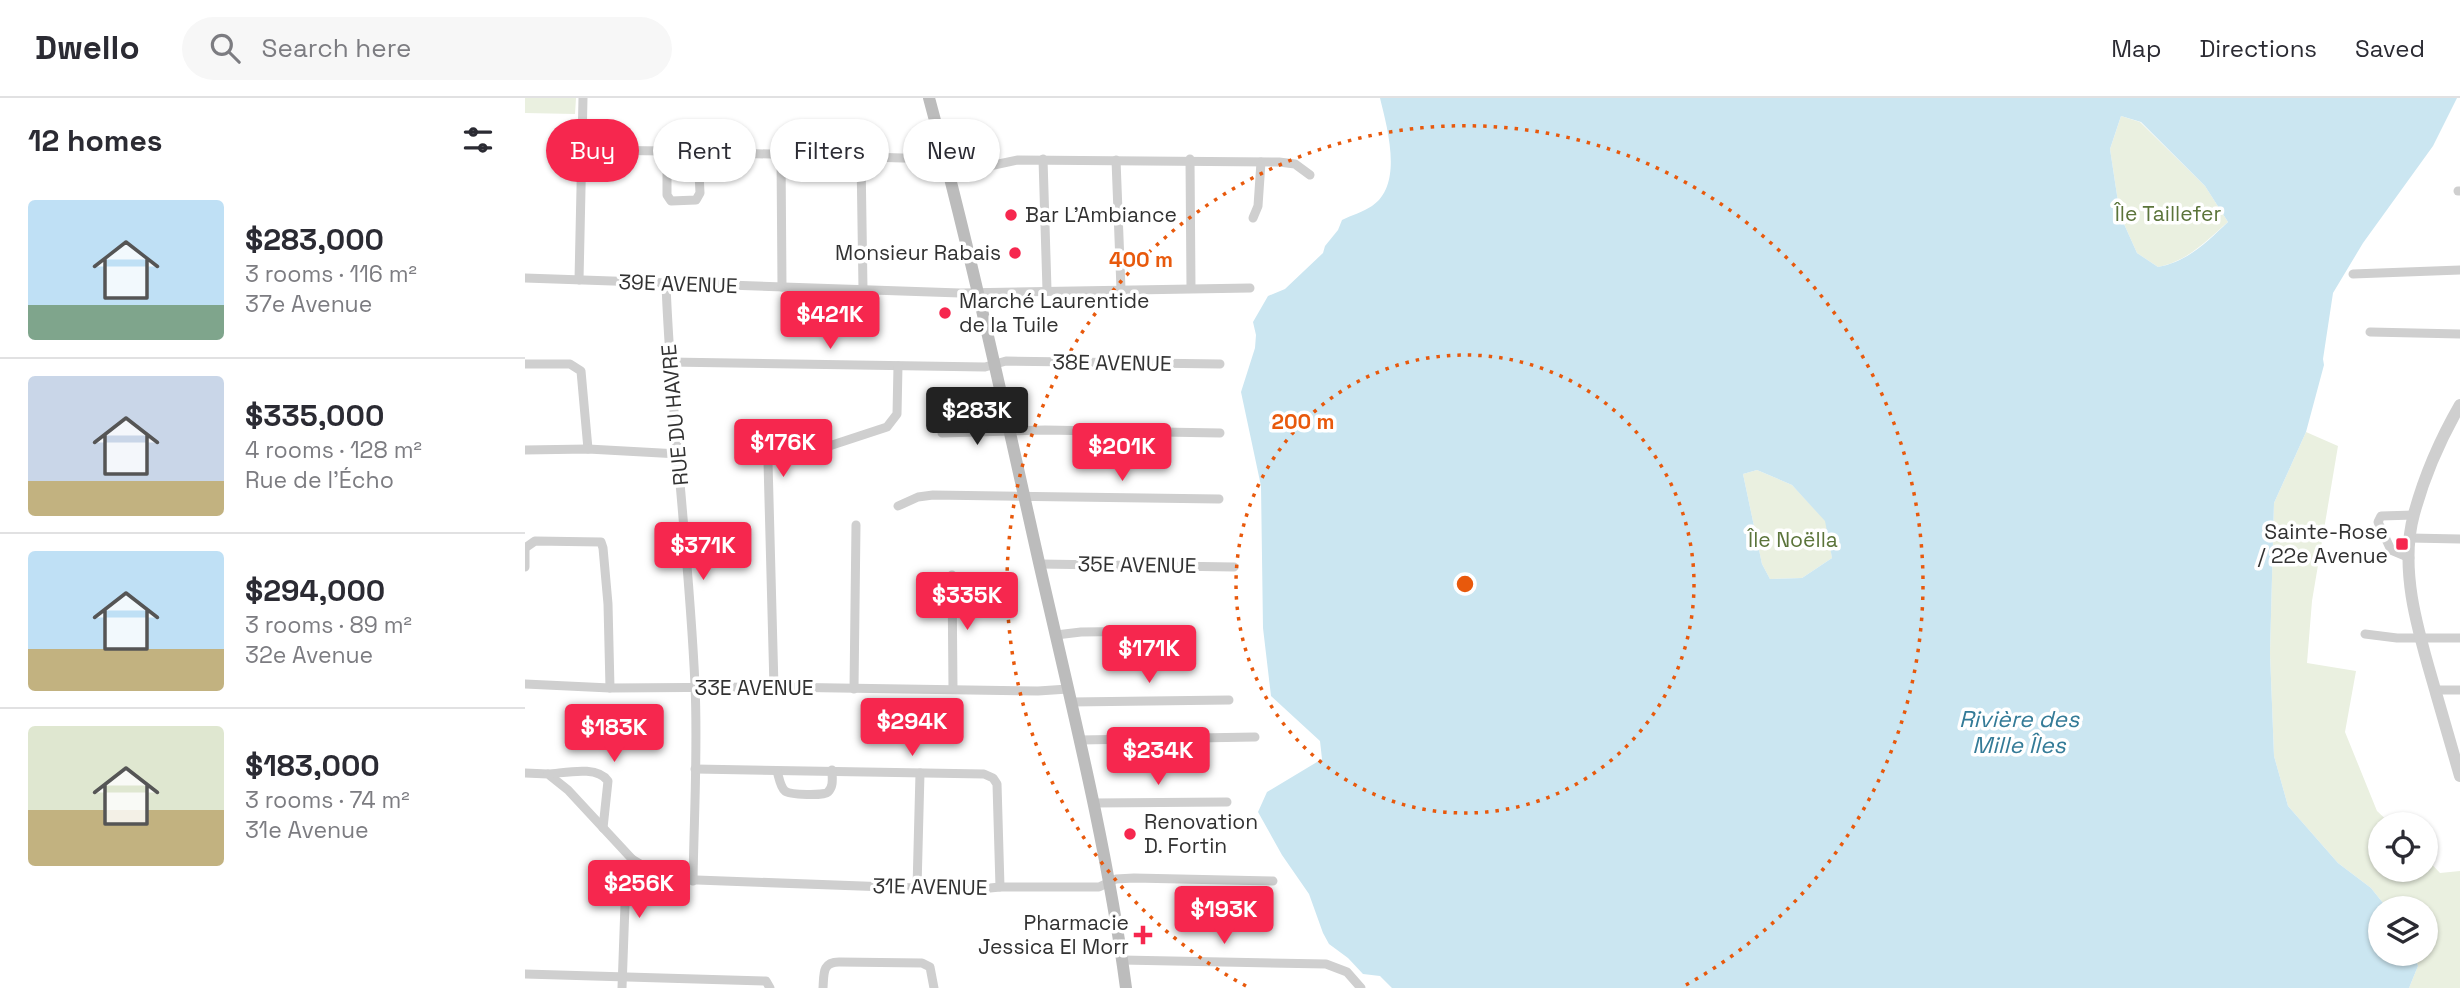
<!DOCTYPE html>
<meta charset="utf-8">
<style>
body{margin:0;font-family:"Space Grotesk",sans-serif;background:#f7f7f7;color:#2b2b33;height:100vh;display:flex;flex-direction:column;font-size:26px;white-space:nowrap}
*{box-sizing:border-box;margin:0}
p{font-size:23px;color:#7c7c81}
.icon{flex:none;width:38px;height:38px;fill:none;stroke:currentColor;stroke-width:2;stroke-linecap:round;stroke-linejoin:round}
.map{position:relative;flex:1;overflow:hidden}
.panel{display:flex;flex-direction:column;background:#fff;width:525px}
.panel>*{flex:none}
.banner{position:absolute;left:21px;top:21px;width:665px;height:63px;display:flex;gap:14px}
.buttons{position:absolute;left:1843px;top:714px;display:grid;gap:14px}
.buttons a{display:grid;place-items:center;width:70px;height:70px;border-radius:50%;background:#fff;box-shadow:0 2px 5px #0004;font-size:35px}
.price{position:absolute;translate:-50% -60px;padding:0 16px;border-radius:7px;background:#f6274e;color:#fff;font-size:23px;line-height:46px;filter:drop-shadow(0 2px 4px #0008)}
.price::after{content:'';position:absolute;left:50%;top:42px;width:21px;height:16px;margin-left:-10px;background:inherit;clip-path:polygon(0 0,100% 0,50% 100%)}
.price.current{background:#222;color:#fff}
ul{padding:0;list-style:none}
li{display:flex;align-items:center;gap:21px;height:175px;padding:0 28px}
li+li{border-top:2px solid #e1e1e2}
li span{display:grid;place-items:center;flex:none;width:196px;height:140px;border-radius:7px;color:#555}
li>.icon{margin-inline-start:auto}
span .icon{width:84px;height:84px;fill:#fffc;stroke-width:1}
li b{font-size:30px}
h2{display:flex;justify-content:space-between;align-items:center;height:84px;padding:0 28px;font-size:30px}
.chip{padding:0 24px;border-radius:32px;background:#fff;box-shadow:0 2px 5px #0004;font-size:24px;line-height:63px}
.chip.current{background:#f6274e;color:#fff}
header{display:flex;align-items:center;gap:42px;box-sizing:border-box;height:98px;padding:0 35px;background:#fff;border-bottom:2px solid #e1e1e2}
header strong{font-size:33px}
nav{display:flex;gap:38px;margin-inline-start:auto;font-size:24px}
.search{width:490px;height:63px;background:#f7f7f7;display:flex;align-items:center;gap:18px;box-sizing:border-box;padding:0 24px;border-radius:38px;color:#7c7c81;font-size:26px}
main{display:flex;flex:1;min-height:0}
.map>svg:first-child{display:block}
</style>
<header>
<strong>Dwello</strong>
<div class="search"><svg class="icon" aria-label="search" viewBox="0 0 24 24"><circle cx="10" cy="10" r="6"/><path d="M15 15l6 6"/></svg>Search here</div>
<nav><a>Map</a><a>Directions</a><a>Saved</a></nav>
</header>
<main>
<section class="panel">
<h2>12 homes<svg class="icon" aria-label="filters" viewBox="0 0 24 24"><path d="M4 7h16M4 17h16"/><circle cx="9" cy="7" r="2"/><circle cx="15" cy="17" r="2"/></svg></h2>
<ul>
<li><span style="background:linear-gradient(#bfe0f5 75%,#7fa58c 0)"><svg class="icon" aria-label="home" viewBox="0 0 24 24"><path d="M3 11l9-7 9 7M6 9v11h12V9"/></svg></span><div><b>$283,000</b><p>3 rooms · 116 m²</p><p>37e Avenue</p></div></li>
<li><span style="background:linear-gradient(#c9d6e8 75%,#c2b280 0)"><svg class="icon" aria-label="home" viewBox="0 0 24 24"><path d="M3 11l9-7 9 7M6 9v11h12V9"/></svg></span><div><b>$335,000</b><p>4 rooms · 128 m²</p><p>Rue de l'Écho</p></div></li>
<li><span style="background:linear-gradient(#bfe0f5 70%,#c2b280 0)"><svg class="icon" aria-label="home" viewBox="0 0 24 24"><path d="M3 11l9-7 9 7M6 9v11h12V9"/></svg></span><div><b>$294,000</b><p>3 rooms · 89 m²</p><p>32e Avenue</p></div></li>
<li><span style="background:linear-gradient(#dfe7d0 60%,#c2b280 0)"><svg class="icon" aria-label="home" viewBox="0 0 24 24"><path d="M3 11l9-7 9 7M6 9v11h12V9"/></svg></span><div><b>$183,000</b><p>3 rooms · 74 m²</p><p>31e Avenue</p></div></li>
</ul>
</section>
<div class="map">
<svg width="1935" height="890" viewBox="0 0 1935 890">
<rect width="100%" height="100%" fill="#fff"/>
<g fill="#eaf0e0">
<polygon points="0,0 51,0 50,16 0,15"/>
<path d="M1596,18L1615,24L1680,88L1703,124C1681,143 1663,163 1633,169L1612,155L1595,117L1585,51Z"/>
<polygon points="1781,334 1813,348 1787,503 1782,565 1831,573 1820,634 1852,713 1866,726 1855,726 1855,772 1900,772 1901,760 1915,775 1935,773 1935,890 1884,890 1893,868 1889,856 1900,856 1900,810 1862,810 1846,790 1813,765 1763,708 1749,658 1745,555 1749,405"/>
<polygon points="1232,372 1267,387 1301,423 1307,460 1277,480 1245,481 1237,466 1218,376"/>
</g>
<path fill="#cbe6f1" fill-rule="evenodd" d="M855,0H1932L1908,48L1838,145L1808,195L1798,261L1799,267L1781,334L1749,405L1745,555L1749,658L1763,708L1813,765L1846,790L1862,810H1855V856H1889L1893,868L1884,890H867L855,878L838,876L823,860L804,846L798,835L784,796L757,757L733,714L742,694L797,661L795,643L746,598L738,530L736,388L716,294L730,250L731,237L728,224L743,198L760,191L798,155L800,148L813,132L817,122C827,117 838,114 847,108C879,87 862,29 855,0ZM1596,18L1616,24L1680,88L1703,124C1682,144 1662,164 1633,169L1612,155L1595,117L1585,51ZM1232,372L1267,387L1300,423L1307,460L1277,480L1245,481L1237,466L1218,376Z"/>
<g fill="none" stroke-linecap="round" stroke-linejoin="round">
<g stroke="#cfcfcf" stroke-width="9">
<polyline points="56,52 142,53 410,61 420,59"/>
<polyline points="142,53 142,97 146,103 171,102 175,95 173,54"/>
<polyline points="256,56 257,189"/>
<polyline points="336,59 338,191"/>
<polyline points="518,61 522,192"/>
<polyline points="665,61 666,190"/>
<polyline points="591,62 596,191"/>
<polyline points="425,81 469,67 493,62 754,64 770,66 785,77"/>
<polyline points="1933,93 1935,93"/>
<polyline points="728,120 733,108 736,64"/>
<polyline points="1828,176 1935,172"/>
<polyline points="0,180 435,195 725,190"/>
<polyline points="54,182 58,0"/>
<path d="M141,186C146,320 164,453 170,587C173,652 169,718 168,783"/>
<polyline points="1845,234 1935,236"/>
<polyline points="144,264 460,269 481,263 695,266"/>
<polyline points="0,266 45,266 56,273 63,351"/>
<polyline points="417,335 520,332 695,335"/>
<polyline points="0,352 63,351 154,356"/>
<polyline points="373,408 393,399 408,397 694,401"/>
<polyline points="1885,440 1935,441"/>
<polyline points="1885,460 1866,452 1853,424 1856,418 1889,417"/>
<polyline points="515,466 709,469"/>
<polyline points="0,469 0,450 10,443 76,444 78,450 83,506 85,590"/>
<polyline points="427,477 428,591"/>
<polyline points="1840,536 1872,540 1935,540"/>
<polyline points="531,537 556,534 642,533"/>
<polyline points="0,586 85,590 249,589 513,593 543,591"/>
<polyline points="249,589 243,364 249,354 292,352 362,329 372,316 373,268"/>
<polyline points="329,591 331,427"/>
<polyline points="1910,592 1935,592"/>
<polyline points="546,604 704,602"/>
<polyline points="555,642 730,639"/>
<polyline points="170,671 459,676 468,680 472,686 475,789"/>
<path d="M252,673C254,679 255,689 260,693C265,697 299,698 303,694C309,688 307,680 307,672"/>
<polyline points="0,675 23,676 43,692 107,761 130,775 145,781 445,792 475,789 574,789 591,781 609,780 748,783"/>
<path d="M23,676C40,675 72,667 83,683L78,730"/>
<polyline points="569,705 702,704"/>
<polyline points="392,790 395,675"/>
<polyline points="597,862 801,866 822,874 836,890"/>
<polyline points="0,876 241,883 245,890"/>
<polyline points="97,890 101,779 107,761"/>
<path d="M298,890C299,876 297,864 314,864L397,865L405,869L409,890"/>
</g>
<path stroke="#cfcfcf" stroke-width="12" d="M1935,307C1916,340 1899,379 1889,416C1873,474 1895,539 1911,595C1919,623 1927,650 1935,678"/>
<path stroke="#bcbcbc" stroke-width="12" d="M404,0C446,155 480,313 515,469C547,609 582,748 601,890"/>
</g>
<g fill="none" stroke="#e8590c" stroke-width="3.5" stroke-dasharray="3.5 7">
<circle cx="940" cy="486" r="229"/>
<path d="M721 888A458 458 0 1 1 1159 888"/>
</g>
<g fill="#f6274e" stroke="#fff" stroke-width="2.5">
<circle cx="486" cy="117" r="7"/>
<circle cx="490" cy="155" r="7"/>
<circle cx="420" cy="215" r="7"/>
<rect x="1870" y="439" width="14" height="14" rx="3.5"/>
<circle cx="605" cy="736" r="7"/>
<path d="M614.5 826.5h7v7h7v7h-7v7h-7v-7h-7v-7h7z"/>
</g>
<g text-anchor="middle" stroke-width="7" stroke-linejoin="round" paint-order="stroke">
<g font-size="21" fill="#5b743a" stroke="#fff">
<text x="1643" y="123">Île Taillefer</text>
<text x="1268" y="449">Île Noëlla</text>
</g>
<g font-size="21" fill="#323232" stroke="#fff" text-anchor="start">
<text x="500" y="124">Bar L'Ambiance</text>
<text x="476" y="162" text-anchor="end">Monsieur Rabais</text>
<text x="434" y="210">Marché Laurentide<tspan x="434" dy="24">de la Tuile</tspan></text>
<text x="1863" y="441" text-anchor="end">Sainte-Rose<tspan x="1863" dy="24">/ 22e Avenue</tspan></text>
<text x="619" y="731">Renovation<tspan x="619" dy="24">D. Fortin</tspan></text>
<text x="604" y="832" text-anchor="end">Pharmacie<tspan x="604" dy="24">Jessica El Morr</tspan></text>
</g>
<g font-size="21" fill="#323232" stroke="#fff">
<text transform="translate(153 186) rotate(2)" y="7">39E AVENUE</text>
<text transform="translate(587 265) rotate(1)" y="7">38E AVENUE</text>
<text transform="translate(150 317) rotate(-95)" y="7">RUE DU HAVRE</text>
<text transform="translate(612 467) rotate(1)" y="7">35E AVENUE</text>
<text x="229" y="597">33E AVENUE</text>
<text transform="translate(405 789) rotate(1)" y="7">31E AVENUE</text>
</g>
<g font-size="23" font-style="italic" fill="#347b97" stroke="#fff">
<text x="1494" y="629">Rivière des<tspan x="1494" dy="26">Mille Îles</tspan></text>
</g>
</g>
<circle cx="940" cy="486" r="10" fill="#e8590c" stroke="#fff" stroke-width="3.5"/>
<g font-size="21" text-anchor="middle" font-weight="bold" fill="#e8590c" stroke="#fff" stroke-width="7" stroke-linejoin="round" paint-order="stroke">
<text x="616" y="169">400 m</text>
<text x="778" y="331">200 m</text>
</g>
</svg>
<div class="buttons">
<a><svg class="icon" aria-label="locate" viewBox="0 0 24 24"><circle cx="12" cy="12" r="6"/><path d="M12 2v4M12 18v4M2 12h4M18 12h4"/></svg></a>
<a><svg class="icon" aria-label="layers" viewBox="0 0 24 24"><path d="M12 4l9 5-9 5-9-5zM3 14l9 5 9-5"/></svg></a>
</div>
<b class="price" style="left:305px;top:253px">$421K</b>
<b class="price current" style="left:452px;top:349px">$283K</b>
<b class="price" style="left:258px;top:381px">$176K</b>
<b class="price" style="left:597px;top:385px">$201K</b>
<b class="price" style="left:178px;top:484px">$371K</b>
<b class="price" style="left:442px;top:534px">$335K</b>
<b class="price" style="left:624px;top:587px">$171K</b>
<b class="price" style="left:387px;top:660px">$294K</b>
<b class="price" style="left:89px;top:666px">$183K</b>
<b class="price" style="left:633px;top:689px">$234K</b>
<b class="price" style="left:114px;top:822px">$256K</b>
<b class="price" style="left:699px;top:848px">$193K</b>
<div class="banner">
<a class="chip current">Buy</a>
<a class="chip">Rent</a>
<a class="chip">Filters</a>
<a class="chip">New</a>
</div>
</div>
</main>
